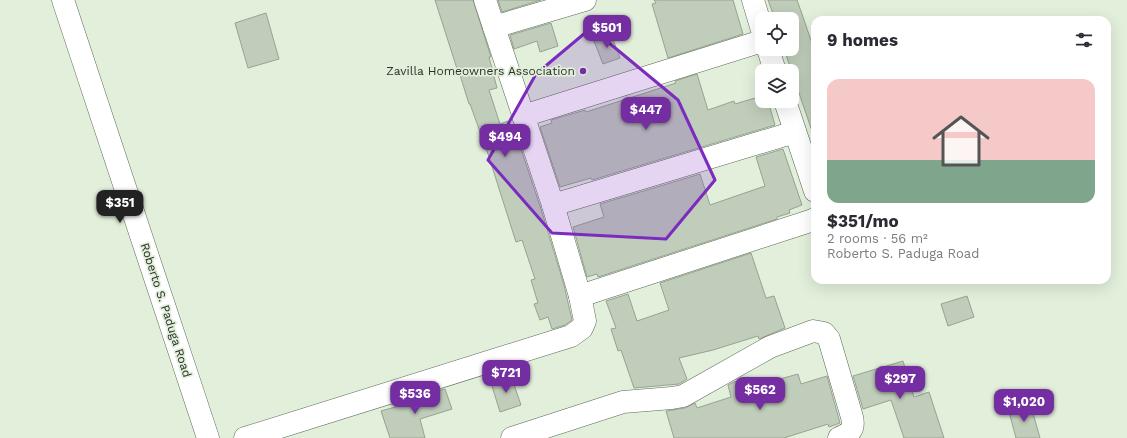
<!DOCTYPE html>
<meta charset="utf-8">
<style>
body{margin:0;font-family:"Work Sans",sans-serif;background:#f7f7f7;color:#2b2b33;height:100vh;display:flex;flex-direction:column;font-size:15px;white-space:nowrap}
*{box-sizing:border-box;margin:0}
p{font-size:13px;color:#7c7c81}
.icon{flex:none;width:22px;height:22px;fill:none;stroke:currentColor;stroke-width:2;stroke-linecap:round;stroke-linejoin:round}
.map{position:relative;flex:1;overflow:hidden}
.panel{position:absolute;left:811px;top:16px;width:300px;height:268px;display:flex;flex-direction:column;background:#fff;border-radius:12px;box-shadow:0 4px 16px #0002}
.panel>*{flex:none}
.buttons{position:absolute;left:755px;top:12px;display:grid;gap:8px}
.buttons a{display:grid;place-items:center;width:44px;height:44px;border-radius:8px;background:#fff;box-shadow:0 4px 16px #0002;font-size:20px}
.price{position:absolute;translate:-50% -34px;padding:0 9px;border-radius:8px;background:#742ea2;color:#fff;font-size:13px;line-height:26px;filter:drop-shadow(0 1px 2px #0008)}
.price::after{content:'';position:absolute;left:50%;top:24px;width:12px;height:9px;margin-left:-6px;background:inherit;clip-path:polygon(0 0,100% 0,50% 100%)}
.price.current{background:#222;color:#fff}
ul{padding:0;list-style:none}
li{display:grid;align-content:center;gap:8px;height:212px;padding:0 16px}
li span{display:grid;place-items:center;height:124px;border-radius:12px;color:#555}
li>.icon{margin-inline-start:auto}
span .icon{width:72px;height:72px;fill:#fffc;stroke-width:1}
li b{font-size:17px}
h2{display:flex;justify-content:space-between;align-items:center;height:48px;padding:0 16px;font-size:17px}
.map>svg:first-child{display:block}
</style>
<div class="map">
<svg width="1127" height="438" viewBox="0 0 1127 438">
<rect width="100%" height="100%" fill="#e1efdb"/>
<g fill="#c0cdba" stroke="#96a390">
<polygon points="435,0 473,0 491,57 489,57 497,88 489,90 500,124 508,121 513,136 516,134 541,209 564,285 572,320 565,325 552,329 548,317 540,320 534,304 538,303 531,280 535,279 522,240 516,242 488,154 470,104 469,104 460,75 459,75"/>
<polygon points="498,0 541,0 502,12"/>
<polygon points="654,0 733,0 743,34 668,58 652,4 656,3"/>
<polygon points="768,0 797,0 803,17 815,52 815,131 812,131 784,49 792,49 792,19 775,19"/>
<polygon points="266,13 279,59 248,68 235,23"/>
<polygon points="551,23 558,46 540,52 537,41 514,49 510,35"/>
<polygon points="611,34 620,58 603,64 594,41"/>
<polygon points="697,74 708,110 734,101 735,104 762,96 762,101 768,101 775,125 592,180 591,178 560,187 540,127 552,123 551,120 585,110 586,112 676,83 675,81"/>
<polygon points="783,149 802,205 789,210 790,213 777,217 777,219 598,277 597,274 587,277 573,227 604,217 600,204 700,174 710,205 765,186 756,157"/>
<polygon points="751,253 766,298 774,296 785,328 759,339 758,336 713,350 679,358 687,379 679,384 634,388 621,350 618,351 611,329 616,328 606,301 628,294 637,321 669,310 660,283"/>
<polygon points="967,296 974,317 948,326 941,304"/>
<polygon points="903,361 914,397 929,392 944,438 904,438 891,400 863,409 853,376"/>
<polygon points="798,374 801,384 827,376 840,423 829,427 828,424 784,438 674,438 666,411 685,408 695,403 697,408 731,397 728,385 734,382 748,377 751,387"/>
<polygon points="511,376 521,405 500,412 491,383"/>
<polygon points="445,389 452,409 420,419 425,438 390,438 381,411 417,401 416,398"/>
<polygon points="1031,406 1040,438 1016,438 1009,412"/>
</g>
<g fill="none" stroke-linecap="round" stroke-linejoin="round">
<g stroke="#5b6756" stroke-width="23">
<g id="street">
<polyline points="753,0 762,30"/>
<polyline points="494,27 585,0"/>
<polyline points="768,49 775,71"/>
<polyline points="785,101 815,191"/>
<polyline points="523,116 762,41"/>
<polyline points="553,205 795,132"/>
<polyline points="580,296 810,221 815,219"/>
<polyline points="245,438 571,336 582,328 585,321 580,296 553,205 485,0"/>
<path d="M512,438L623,402L672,398L683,396L770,347L813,331L824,333L829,339L852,417C855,430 850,433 839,438"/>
</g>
</g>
<g stroke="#5b6756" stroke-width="23">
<polyline id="secondary" points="63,0 208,438"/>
</g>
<use href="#street" stroke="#fff" stroke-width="22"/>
<use href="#secondary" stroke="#fff" stroke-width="22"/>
</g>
<path fill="#7b2cbf" fill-opacity="0.2" stroke="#7b2cbf" stroke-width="3" stroke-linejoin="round" d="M591,28L678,100L715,180L666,239L552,233L488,160L536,74Z"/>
<circle fill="#742ea2" stroke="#e1efdb" stroke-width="1.5" cx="583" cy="71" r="4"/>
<g text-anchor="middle" stroke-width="3.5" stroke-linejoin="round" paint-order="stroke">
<g font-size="12" fill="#2c312a" stroke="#e1efdb" text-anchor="end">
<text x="575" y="75">Zavilla Homeowners Association</text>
</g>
<g font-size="12" fill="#2c312a" stroke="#e1efdb">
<text transform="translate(166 310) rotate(72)" y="4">Roberto S. Paduga Road</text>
</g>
</g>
</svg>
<div class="buttons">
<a><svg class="icon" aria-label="locate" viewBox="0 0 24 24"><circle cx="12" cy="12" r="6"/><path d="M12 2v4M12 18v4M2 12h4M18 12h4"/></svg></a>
<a><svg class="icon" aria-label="layers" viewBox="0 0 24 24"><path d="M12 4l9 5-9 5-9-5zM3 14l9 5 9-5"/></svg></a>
</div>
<b class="price" style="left:607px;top:49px">$501</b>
<b class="price" style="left:646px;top:131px">$447</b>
<b class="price" style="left:505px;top:158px">$494</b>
<b class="price current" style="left:120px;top:224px">$351</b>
<b class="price" style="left:506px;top:394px">$721</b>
<b class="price" style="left:900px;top:400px">$297</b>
<b class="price" style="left:760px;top:411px">$562</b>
<b class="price" style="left:415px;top:415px">$536</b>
<b class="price" style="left:1024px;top:423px">$1,020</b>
<section class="panel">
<h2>9 homes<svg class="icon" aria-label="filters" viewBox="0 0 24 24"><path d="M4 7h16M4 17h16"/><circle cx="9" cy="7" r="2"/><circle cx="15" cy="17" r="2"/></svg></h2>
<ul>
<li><span style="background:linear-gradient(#f6c9c9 65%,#7fa58c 0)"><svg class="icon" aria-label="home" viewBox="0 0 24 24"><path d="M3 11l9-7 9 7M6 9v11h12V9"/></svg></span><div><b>$351/mo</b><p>2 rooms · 56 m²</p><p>Roberto S. Paduga Road</p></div></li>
</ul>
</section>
</div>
